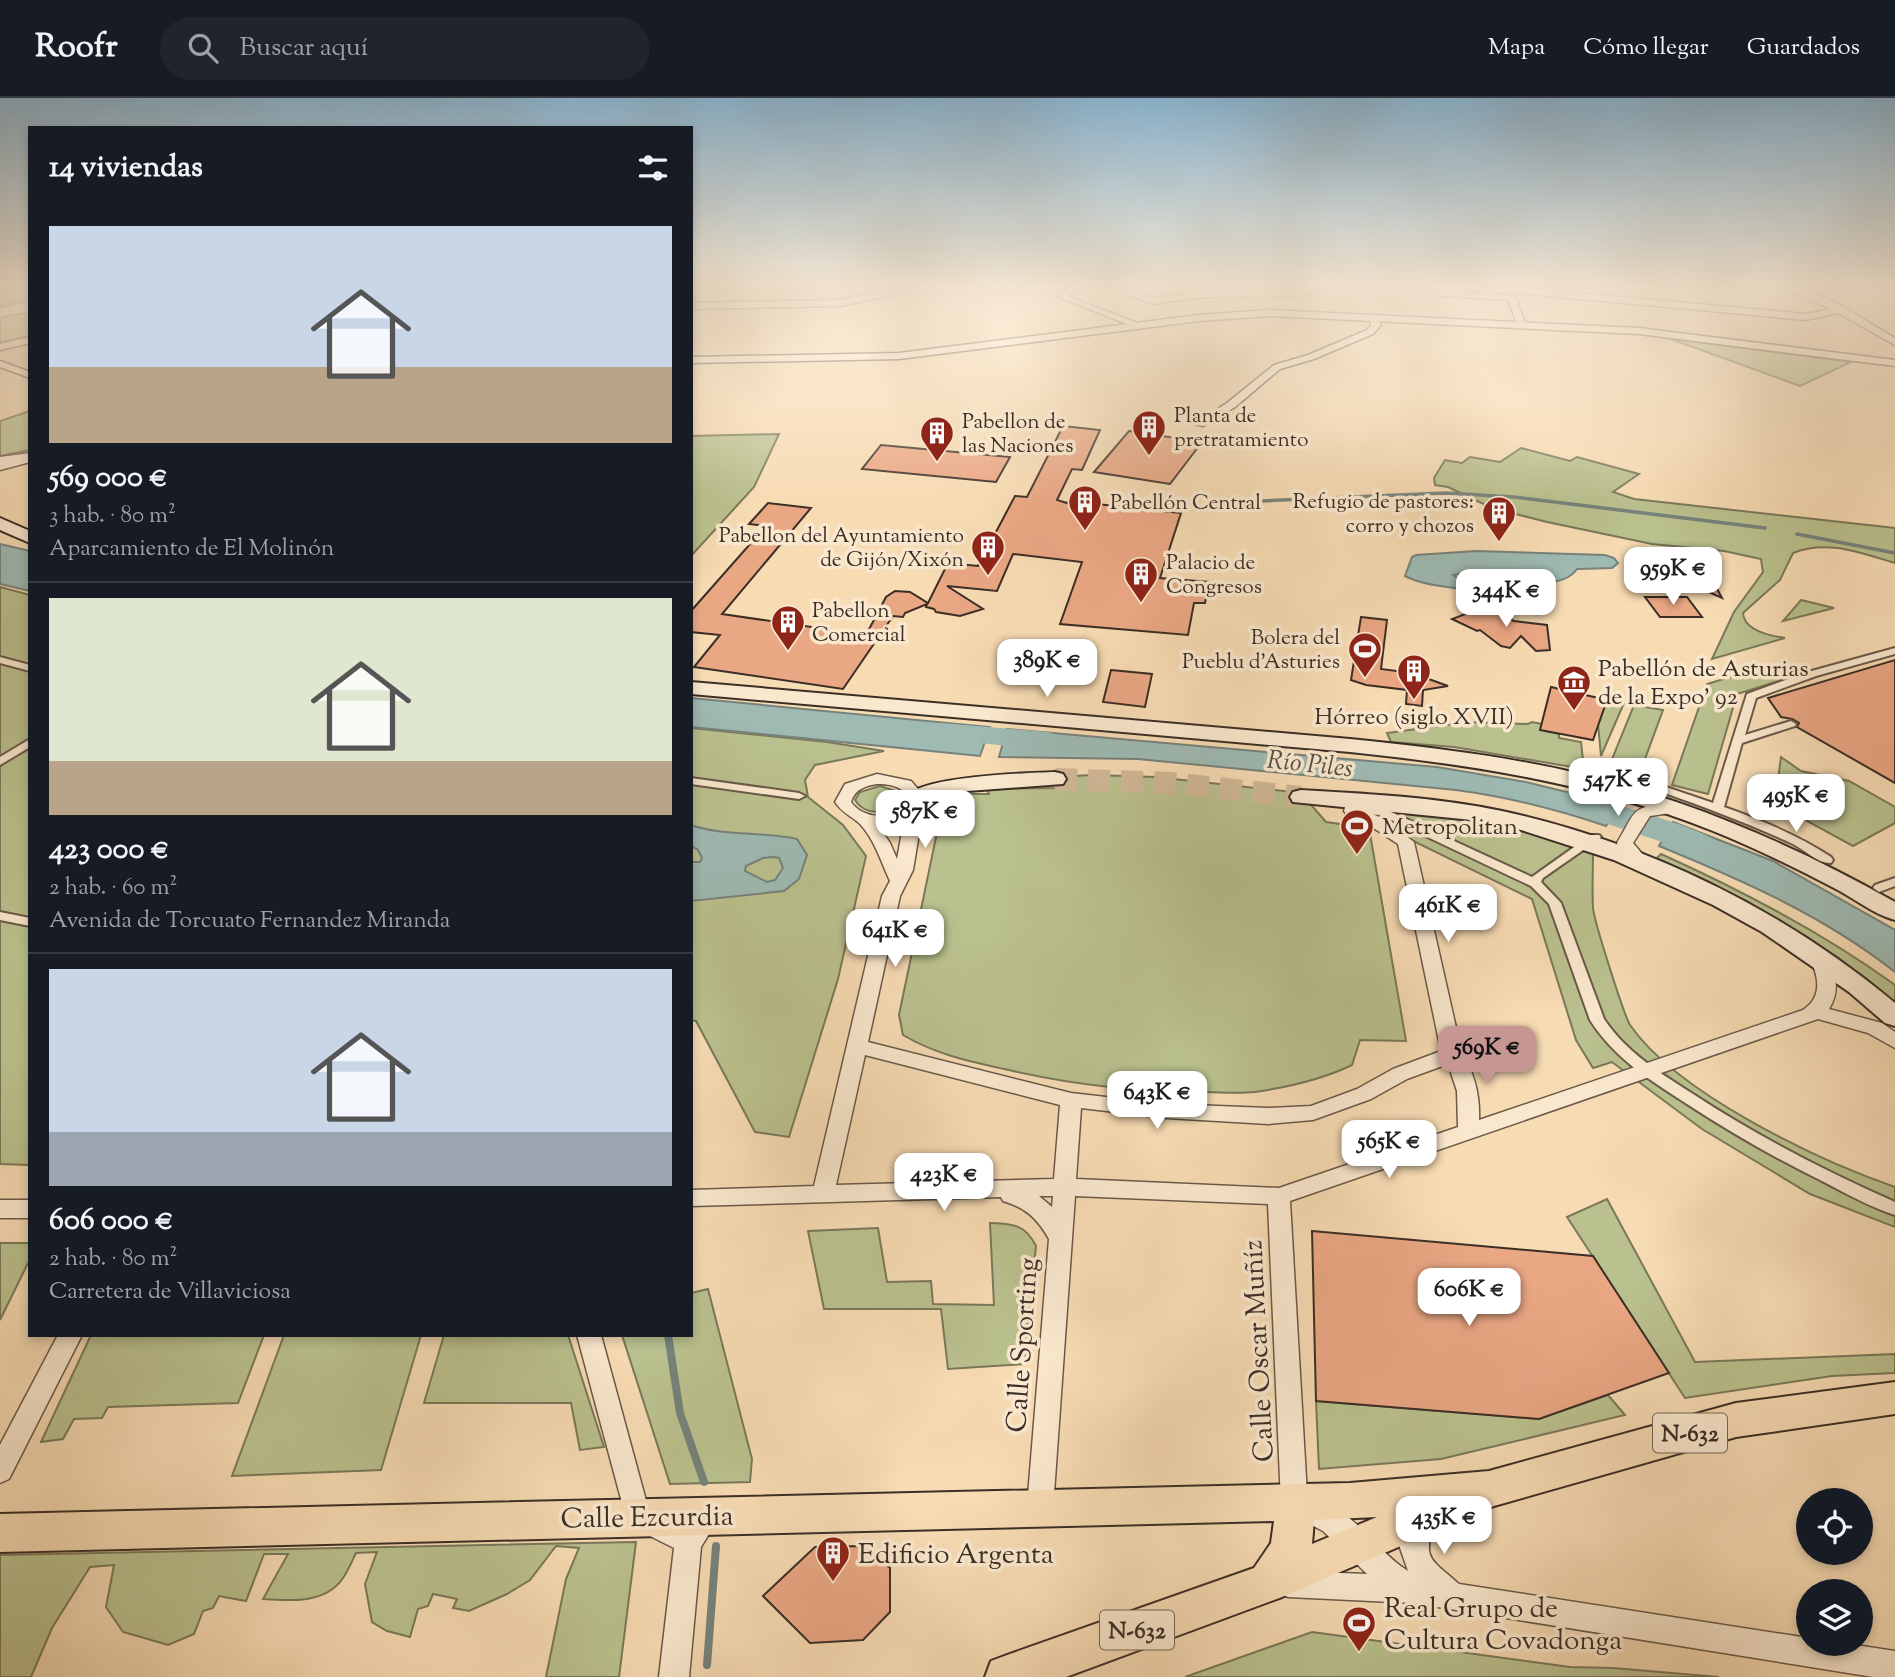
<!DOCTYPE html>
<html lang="es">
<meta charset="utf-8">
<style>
body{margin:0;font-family:"Sorts Mill Goudy",serif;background:#20242c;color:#f1f3f6;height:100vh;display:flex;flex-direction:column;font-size:26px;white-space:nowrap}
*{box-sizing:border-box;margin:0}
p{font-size:23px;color:#9ea1a6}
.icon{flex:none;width:38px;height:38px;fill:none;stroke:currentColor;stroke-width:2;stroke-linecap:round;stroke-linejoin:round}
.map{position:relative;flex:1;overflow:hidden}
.panel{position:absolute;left:28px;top:28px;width:665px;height:1211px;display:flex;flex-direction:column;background:#171b24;border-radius:0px;box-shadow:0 4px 10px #0003}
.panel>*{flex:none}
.controls{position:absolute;left:1796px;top:1390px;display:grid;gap:14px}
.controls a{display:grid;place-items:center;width:77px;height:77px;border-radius:50%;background:#171b24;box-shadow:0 4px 10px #0003;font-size:35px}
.price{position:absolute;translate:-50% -60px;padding:0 16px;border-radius:14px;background:#fff;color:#222;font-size:23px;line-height:46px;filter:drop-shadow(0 2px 4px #0008)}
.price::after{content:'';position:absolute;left:50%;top:42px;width:21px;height:16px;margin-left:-10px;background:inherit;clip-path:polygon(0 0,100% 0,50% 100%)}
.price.active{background:#c59692;color:#111}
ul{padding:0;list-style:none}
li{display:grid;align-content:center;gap:14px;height:371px;padding:0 21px}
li+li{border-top:2px solid #363941}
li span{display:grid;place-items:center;height:217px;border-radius:0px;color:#555}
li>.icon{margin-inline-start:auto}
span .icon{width:126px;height:126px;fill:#fffc;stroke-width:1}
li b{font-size:30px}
h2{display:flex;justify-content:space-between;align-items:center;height:84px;padding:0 21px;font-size:30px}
header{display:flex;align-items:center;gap:42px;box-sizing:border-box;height:98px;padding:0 35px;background:#171b24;border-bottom:2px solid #363941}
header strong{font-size:33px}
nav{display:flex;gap:38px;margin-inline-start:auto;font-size:24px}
.search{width:490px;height:63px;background:#20242c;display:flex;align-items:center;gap:18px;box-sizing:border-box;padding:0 24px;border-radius:38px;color:#9ea1a6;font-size:26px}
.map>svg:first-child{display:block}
</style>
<header>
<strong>Roofr</strong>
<div class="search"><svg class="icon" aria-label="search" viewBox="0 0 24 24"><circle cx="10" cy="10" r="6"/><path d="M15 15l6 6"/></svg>Buscar aquí</div>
<nav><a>Mapa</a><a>Cómo llegar</a><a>Guardados</a></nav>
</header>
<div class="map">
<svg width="1895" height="1579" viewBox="0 0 1895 1579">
<rect width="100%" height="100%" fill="#f7dbb3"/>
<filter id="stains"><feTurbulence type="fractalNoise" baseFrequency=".00286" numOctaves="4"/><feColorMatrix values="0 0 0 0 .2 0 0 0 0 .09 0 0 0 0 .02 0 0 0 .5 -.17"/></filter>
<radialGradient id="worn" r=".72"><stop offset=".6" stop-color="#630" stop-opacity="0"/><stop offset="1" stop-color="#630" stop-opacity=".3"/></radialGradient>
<g fill="#bac18e" stroke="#7a785a" stroke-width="2">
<polygon points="30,212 30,238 0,245 0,218"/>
<polygon points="1671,241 1674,241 1851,264 1800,288"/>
<polygon points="30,313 30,352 0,358 0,323"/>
<polygon points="779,336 754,389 691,458 691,338"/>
<path d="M1521,350L1570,363L1577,359L1639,376L1613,394L1634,401L1895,430V465C1861,455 1827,441 1793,455L1780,482L1743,515C1744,533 1771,538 1785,540L1712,561L1734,514L1763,474L1761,461L1724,453L1652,446L1547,424L1492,410L1448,389L1435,387L1434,380L1445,362L1462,365L1470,359L1500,364Z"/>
<polygon points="0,489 30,497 30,1067 0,1066"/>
<polygon points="1801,502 1834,510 1783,523"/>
<polygon points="1750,573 1791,579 1737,596 1708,696 1672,687 1707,586"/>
<polygon points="1607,602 1624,605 1601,658 1598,626"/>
<polygon points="1634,607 1663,612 1638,680 1606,676"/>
<polygon points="1468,624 1528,626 1532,624 1542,626 1541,632 1559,636 1559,640 1581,644 1584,671 1454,649 1391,644 1387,635"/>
<polygon points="691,630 827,644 884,653 815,667 805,682 808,699 843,727 866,758 838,881 789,1039 755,1034 696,923 691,922"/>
<polygon points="1781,659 1801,673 1849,683 1895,709 1895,725 1853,748 1807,723 1807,707 1793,701 1797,688 1778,682"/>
<path d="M1093,677L1155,679L1284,693L1307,702L1326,724L1369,730L1406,943L1360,942L1352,967C1321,982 1289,989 1255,994C1237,996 1219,994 1201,994C1134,994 1069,986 1004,971C968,963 935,956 903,937L899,917L945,696H989L987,691L1058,690L1056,679Z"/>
<path d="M880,688L899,694L902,701C892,717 865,719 855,702L860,694Z"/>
<path d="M1352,713L1468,716L1593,752C1593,771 1592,791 1593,810C1594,823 1624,917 1630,927C1677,995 1817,1062 1895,1089V1129L1810,1096L1702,1031L1612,964L1593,970L1576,942L1532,801Z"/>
<path d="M1661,756C1743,793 1822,834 1895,887V907L1882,893L1787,831L1653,764Z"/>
<polygon points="1607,1101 1695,1264 1895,1256 1895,1275 1832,1278 1685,1300 1567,1119"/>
<path d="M990,1125C1013,1126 1025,1126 1036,1148L1024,1266L948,1271L941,1211H824L808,1133L878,1130L887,1184L931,1183L933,1206L994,1207Z"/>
<polygon points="0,1145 30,1145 30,1161 0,1222"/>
<polygon points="708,1191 752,1361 750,1384 670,1386 622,1237 691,1237 691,1195"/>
<polygon points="91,1237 264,1237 238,1305 108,1309 102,1320 74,1321 63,1341 41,1344"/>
<polygon points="284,1237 421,1237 381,1372 232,1378"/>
<polygon points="444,1237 568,1237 604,1349 580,1352 571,1305 424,1305"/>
<polygon points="1608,1297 1625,1317 1441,1361 1319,1371 1316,1303 1539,1321"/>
<path d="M636,1444L619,1579H546L566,1481L579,1450L556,1448L530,1482L507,1496L469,1513L453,1510L457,1501L433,1496L428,1508L418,1511L410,1539L387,1533L372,1524L365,1486L377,1454L356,1455C352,1463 348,1473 343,1480C326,1506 289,1503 263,1501L288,1456H264L246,1503L219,1498L213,1510L203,1513L194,1536L168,1547L123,1534L106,1509L114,1467L90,1469L52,1530L31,1579H0V1457Z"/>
<polygon points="1312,1534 1570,1569 1613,1570 1719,1579 1185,1579"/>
</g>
<g fill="#9ebab3" stroke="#76827b" stroke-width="2" fill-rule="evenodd">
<polygon points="0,186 30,186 30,200 0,207"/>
<polygon points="0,446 30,453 30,493 0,486"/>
<path d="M1476,453L1605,457L1614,460L1618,465L1612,470L1577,471C1555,502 1490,468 1453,477L1459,481L1542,494L1552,511C1536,528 1493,498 1475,494C1451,488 1427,489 1405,478L1412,459L1416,457Z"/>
<polygon points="691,600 990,629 980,658 691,629"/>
<path d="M1007,631L1437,669L1526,684L1619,707L1606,728C1556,711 1508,699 1456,692L1138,661L999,659Z"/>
<path d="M1673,724L1773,763L1895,832V874C1824,818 1742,782 1659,748Z"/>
<path d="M691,727C726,739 761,733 797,741L807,757L799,781L784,793L691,803V764H700L702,760L698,752L691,748ZM773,759L779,760L783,770L775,782L767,784L745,773L746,768L763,760Z"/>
</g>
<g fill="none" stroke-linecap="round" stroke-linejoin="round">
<g stroke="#76827b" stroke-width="3.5">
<polyline points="1261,403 1446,395 1514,399 1765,430"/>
<polyline points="1797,436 1895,455"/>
</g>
<g stroke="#76827b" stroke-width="8">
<polyline points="668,1237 680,1315 704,1384"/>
<polyline points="707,1567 716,1448"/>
</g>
<g fill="#9ebab3" fill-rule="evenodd">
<polygon points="941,625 1048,634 1058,637 1063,643 1058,649 1048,652 931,640 927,634 931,628"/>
<path d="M1570,694C1597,701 1711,731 1724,749L1719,756L1708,759L1559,710L1555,703L1559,696Z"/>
</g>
</g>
<g fill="#eaa784" stroke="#3b2e26" stroke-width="2">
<polygon points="1063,328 1100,332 1082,372 1072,371 1057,402 1067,405 1069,403 1181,415 1160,480 1209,484 1205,505 1194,505 1188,537 1060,526 1082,464 1013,456 997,493 947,488 983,511 960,518 936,514 934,511 926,509 927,506 905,515 903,519 893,518 843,591 694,569 720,537 691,534 691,513 766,428 749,426 768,405 811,410 722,516 866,537 886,499 895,493 910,494 928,505 948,465 978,468 1015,398 1027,399"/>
<polygon points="1129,333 1202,344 1170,386 1094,374"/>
<polygon points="881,347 1010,359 996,384 862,371"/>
<polygon points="1670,475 1710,478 1722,500 1670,477"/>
<polygon points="1645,499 1687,499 1702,519 1660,519"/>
<polygon points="1484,509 1514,523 1547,527 1550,552 1536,553 1521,538 1510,550 1501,548 1480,532 1477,533 1452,521"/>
<polygon points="1361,519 1387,522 1381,571 1412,575 1448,588 1423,592 1422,608 1406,606 1407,592 1366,587 1351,582"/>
<polygon points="1895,562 1895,685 1797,629 1799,625 1792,621 1781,619 1768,600"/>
<polygon points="1111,572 1152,576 1145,609 1103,604"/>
<polygon points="1551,589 1607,602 1593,642 1540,632"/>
<polygon points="1312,1133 1593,1158 1669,1275 1539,1321 1316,1303"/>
<polygon points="862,1448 890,1470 890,1514 863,1542 810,1545 763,1498 815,1449"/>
</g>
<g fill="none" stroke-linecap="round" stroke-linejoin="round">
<polyline stroke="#d1b897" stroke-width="22" stroke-dasharray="22 11" stroke-linecap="butt" points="1055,681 1170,685 1301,699"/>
<g stroke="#6a5949" stroke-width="4">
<g id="pedestrian">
<polygon points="30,204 30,208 0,214 0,210"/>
<path d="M1895,550V556L1816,578L1756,600L1745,637L1791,623L1796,626L1795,628L1742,645L1724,709C1761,722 1798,737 1831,759L1833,762L1831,765C1818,766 1805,752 1793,746C1750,726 1707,710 1662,694L1660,692L1666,689L1713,705L1747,596L1808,574Z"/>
<polygon points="0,559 30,567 30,573 0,565"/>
<polygon points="30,641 30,649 0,667 0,659"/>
<polygon points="691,680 799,695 805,698 799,701 691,686"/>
<path d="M1352,710L1387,712L1532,779L1591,737H1599L1601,739L1599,741L1543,780L1541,784L1561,805L1604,921C1626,954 1660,975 1693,996C1757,1038 1825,1073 1895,1104V1117C1870,1109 1845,1095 1822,1083C1775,1060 1730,1034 1687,1006C1650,982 1614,960 1590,922L1549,806L1531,788L1381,717L1348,715L1346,713L1348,711Z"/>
<polygon points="1895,780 1895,788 1879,794 1873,790 1875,787"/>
<polygon points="0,814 30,820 30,828 0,822"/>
</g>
</g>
<g stroke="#6a5949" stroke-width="3">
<g id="minor">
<polygon points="927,186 947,186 839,208 691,211 691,205 839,202"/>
<polygon points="1075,186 1086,186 1067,198 1145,228 1137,230 1056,198"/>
<polygon points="1123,186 1131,186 1130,192 1154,200 1203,193 1299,193 1306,190 1301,186 1312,186 1317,190 1301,199 1203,199 1153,206 1123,195"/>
<path d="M1481,186L1806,216L1831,211L1777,186C1814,186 1863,222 1895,240V247L1838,215L1806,222L1494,193Z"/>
<polygon points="1840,186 1874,186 1829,193 1825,190"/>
<polygon points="1435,192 1515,198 1526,227 1518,229 1508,202 1432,197"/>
<polygon points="30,207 30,213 0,219 0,213"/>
<polygon points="1370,217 1376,217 1381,227 1373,236 1314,261 1280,271 1235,309 1203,328 1194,326 1227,305 1274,267 1308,257 1367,232 1371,227"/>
<polygon points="30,239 30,245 0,252 0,246"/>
<polygon points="0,263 30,274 30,280 0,269"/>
<polygon points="30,355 30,361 0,365 0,359"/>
<path d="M877,676L911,683L925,699L913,772L900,798L868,944L1071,995L1167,1006L1268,1010L1311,1008L1357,991L1393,971L1441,953L1398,746L1372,729L1346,716L1344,713L1347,702L1355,697L1363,702L1361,711L1384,721L1414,744L1462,956C1475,976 1480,998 1479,1022L1803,912C1823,899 1819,878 1809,859L1811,855H1825C1836,873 1841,892 1829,911L1882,925L1895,934V950L1868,935L1818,921L1290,1103L1307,1397C1318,1403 1331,1408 1342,1415C1367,1431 1382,1457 1408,1473L1399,1447L1413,1413L1423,1410L1433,1413L1436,1422C1421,1461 1430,1460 1459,1486L1808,1540V1545H1842L1895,1553V1579H1873L1413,1505L1288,1499L1278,1495L1274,1486L1278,1477L1288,1473L1367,1476L1323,1433L1285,1413L1281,1404L1268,1106L1075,1098L1053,1410L1049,1419L1040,1422L1031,1419L1027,1410L1049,1141C1037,1120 1026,1110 1003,1103L1001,1099L691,1108V1092L814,1088L882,798L890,783C881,764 875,742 860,726C852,718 843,716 835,704L845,686ZM877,686C890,686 901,688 909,699C900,722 865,724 851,704C855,691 865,688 877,686ZM904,723L897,761L890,745L878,727ZM865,957L1060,1007L1054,1081L836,1087ZM1448,966L1457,993L1458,1029L1279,1090L1076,1081L1081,1010L1167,1020L1268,1026L1313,1022L1371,1001L1407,981ZM1039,1098H1053L1052,1109Z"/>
<path d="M1672,706L1680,711L1678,714L1650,718L1633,745L1649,764L1646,768H1634L1622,757L1617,745C1638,710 1630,709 1672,706Z"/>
<rect x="0" y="1102" width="30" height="18"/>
<polygon points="58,1237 82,1237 9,1381 0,1385 0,1347"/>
<polygon points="577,1237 601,1237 648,1410 685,1428 695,1423 705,1427 709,1436 701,1449 689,1579 659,1579 674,1450 628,1427"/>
</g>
</g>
<g stroke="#6a5949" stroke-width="3">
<g id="tertiary">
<polygon points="1269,212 1639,230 1895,262 1895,268 1639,236 1269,218 1199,223 899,261 691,265 691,259 899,255 1199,217"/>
<polygon points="30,356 30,364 0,372 0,364"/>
</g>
</g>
<g stroke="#3b2e26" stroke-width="4">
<g id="secondary">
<polygon points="0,420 30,433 30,445 0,432"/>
<path d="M691,584L1350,641C1428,649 1505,658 1581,676C1692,703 1796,748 1895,804V822C1873,816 1854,800 1834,790C1794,769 1755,750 1713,733C1597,686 1475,667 1350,654L691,596Z"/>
<path d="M1055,674L1063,676L1066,681L1063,686L968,693L917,706L909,704L906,699C920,678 1028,675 1055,674Z"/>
<path d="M1301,692C1368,696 1436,699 1502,713C1644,744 1783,811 1895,905V928L1885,925L1849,894L1762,834L1713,807L1614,762L1521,732L1472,722L1293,704L1290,699L1293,694Z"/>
</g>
</g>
<g stroke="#3b2e26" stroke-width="4">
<path id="primary" d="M1895,1284V1316L1736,1339L1494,1408L1282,1499L1066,1579H985L991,1563L1007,1557L1254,1470L1271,1445L1274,1423L0,1454V1416L1350,1385L1489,1373L1736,1305ZM1377,1419L1312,1446L1314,1422Z"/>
</g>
<use href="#pedestrian" fill="#fae8ce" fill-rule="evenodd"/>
<use href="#minor" fill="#fae8ce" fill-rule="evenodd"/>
<use href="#tertiary" fill="#fae8ce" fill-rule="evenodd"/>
<use href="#secondary" fill="#fae8ce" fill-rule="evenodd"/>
<use href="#primary" fill="#f7dbb3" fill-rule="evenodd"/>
</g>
<linearGradient id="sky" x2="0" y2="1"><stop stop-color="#8ab6d3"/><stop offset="0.46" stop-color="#fbefdd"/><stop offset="1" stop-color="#fbefdd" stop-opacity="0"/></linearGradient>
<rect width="1895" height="407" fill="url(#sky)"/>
<defs>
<g id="building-pin" transform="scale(1.75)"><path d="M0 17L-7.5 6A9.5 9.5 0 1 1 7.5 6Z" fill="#8f2418" stroke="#fae8ce"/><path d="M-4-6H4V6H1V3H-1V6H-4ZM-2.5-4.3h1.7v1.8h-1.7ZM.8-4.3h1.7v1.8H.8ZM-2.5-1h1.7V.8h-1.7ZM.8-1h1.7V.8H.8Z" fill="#fff"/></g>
<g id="stadium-pin" transform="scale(1.75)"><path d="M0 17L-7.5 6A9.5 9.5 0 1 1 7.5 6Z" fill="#8f2418" stroke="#fae8ce"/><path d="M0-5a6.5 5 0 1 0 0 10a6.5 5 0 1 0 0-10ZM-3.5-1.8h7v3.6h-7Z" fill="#fff"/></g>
<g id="museum-pin" transform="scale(1.75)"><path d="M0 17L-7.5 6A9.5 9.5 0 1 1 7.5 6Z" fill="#8f2418" stroke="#fae8ce"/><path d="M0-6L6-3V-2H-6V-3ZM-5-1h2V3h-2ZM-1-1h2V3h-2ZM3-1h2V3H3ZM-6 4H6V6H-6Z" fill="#fff"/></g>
</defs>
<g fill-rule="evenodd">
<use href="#building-pin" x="1149" y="329"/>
<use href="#building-pin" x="937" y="335"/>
<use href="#building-pin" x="1085" y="404"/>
<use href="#building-pin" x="1499" y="415"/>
<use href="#building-pin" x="988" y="449"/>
<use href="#building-pin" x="1141" y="476"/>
<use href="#building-pin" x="788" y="524"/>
<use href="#stadium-pin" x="1365" y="551"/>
<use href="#building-pin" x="1414" y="573"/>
<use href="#museum-pin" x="1574" y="584"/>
<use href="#stadium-pin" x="1357" y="728"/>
<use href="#building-pin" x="833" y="1455"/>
<use href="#stadium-pin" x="1359" y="1525"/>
</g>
<g text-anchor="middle" stroke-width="7" stroke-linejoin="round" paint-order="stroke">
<g font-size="21" fill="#3b2e26" stroke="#fae8ce" text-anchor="start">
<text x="1174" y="324">Planta de<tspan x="1174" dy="24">pretratamiento</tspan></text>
<text x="962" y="330">Pabellon de<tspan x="962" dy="24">las Naciones</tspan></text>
<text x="1474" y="410" text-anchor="end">Refugio de pastores:<tspan x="1474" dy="24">corro y chozos</tspan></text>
<text x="1110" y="411">Pabellón Central</text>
<text x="964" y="444" text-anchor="end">Pabellon del Ayuntamiento<tspan x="964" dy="24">de Gijón/Xixón</tspan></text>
<text x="1166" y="471">Palacio de<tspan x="1166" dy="24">Congresos</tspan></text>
<text x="812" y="519">Pabellon<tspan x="812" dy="24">Comercial</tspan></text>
<text x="1340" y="546" text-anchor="end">Bolera del<tspan x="1340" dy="24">Pueblu d'Asturies</tspan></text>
</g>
<g fill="#fae8ce" stroke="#746658" stroke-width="2">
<rect x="1653" y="1315.5" width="74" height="39" rx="5"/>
<rect x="1100" y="1512.5" width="74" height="39" rx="5"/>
</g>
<g font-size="23" font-weight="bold" fill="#3b2e26">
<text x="1690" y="1343">N-632</text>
<text x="1137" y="1540">N-632</text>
</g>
<g font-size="24" fill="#3b2e26" stroke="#fae8ce" text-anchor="start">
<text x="1598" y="578">Pabellón de Asturias<tspan x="1598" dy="28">de la Expo' 92</tspan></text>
<text x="1414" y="626" text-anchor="middle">Hórreo (siglo XVII)</text>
<text x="1382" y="736">Metropolitan</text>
</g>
<g font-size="26" font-style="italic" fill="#545149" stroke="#fae8ce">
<text transform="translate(1310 665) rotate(6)" y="9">Río Piles</text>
</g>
<g font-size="28" fill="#3b2e26" stroke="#fae8ce">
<text transform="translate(1021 1247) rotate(-86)" y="10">Calle Sporting</text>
<text transform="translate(1257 1253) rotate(-93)" y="10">Calle Oscar Muñíz</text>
<text transform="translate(647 1418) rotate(-1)" y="10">Calle Ezcurdia</text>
</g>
<g font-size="28" fill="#3b2e26" stroke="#fae8ce" text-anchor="start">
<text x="858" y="1465">Edificio Argenta</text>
<text x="1384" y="1519">Real Grupo de<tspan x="1384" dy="32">Cultura Covadonga</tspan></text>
</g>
</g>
<rect width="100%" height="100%" filter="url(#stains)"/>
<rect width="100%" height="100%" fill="url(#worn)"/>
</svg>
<div class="controls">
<a><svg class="icon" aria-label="locate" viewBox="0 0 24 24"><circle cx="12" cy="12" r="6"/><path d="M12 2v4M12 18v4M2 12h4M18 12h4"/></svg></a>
<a><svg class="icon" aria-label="layers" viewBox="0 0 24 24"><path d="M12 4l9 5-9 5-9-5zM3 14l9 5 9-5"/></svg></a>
</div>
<b class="price" style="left:1673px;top:509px">959K €</b>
<b class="price" style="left:1506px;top:531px">344K €</b>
<b class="price" style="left:1047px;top:601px">389K €</b>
<b class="price" style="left:1618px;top:720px">547K €</b>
<b class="price" style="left:1796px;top:736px">495K €</b>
<b class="price" style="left:925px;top:752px">587K €</b>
<b class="price" style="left:1448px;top:846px">461K €</b>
<b class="price" style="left:895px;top:871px">641K €</b>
<b class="price active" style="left:1487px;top:988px">569K €</b>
<b class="price" style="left:1157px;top:1033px">643K €</b>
<b class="price" style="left:1389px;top:1082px">565K €</b>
<b class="price" style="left:944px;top:1115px">423K €</b>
<b class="price" style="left:1469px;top:1230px">606K €</b>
<b class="price" style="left:1444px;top:1458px">435K €</b>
<section class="panel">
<h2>14 viviendas<svg class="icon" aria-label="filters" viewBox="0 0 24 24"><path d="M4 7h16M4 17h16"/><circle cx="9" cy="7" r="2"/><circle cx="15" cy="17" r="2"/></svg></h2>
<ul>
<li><span style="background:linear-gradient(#c9d6e8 65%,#b9a48a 0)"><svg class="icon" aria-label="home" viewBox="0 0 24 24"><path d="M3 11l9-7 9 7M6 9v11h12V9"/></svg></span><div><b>569 000 €</b><p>3 hab. · 80 m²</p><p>Aparcamiento de El Molinón</p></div></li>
<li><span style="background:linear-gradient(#dfe7d0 75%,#b9a48a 0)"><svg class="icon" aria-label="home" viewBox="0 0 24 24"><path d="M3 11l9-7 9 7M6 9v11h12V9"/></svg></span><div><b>423 000 €</b><p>2 hab. · 60 m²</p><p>Avenida de Torcuato Fernandez Miranda</p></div></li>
<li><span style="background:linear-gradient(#c9d6e8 75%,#9aa5b1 0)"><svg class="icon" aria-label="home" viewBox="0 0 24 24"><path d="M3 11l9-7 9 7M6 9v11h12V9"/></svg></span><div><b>606 000 €</b><p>2 hab. · 80 m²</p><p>Carretera de Villaviciosa</p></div></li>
</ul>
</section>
</div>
